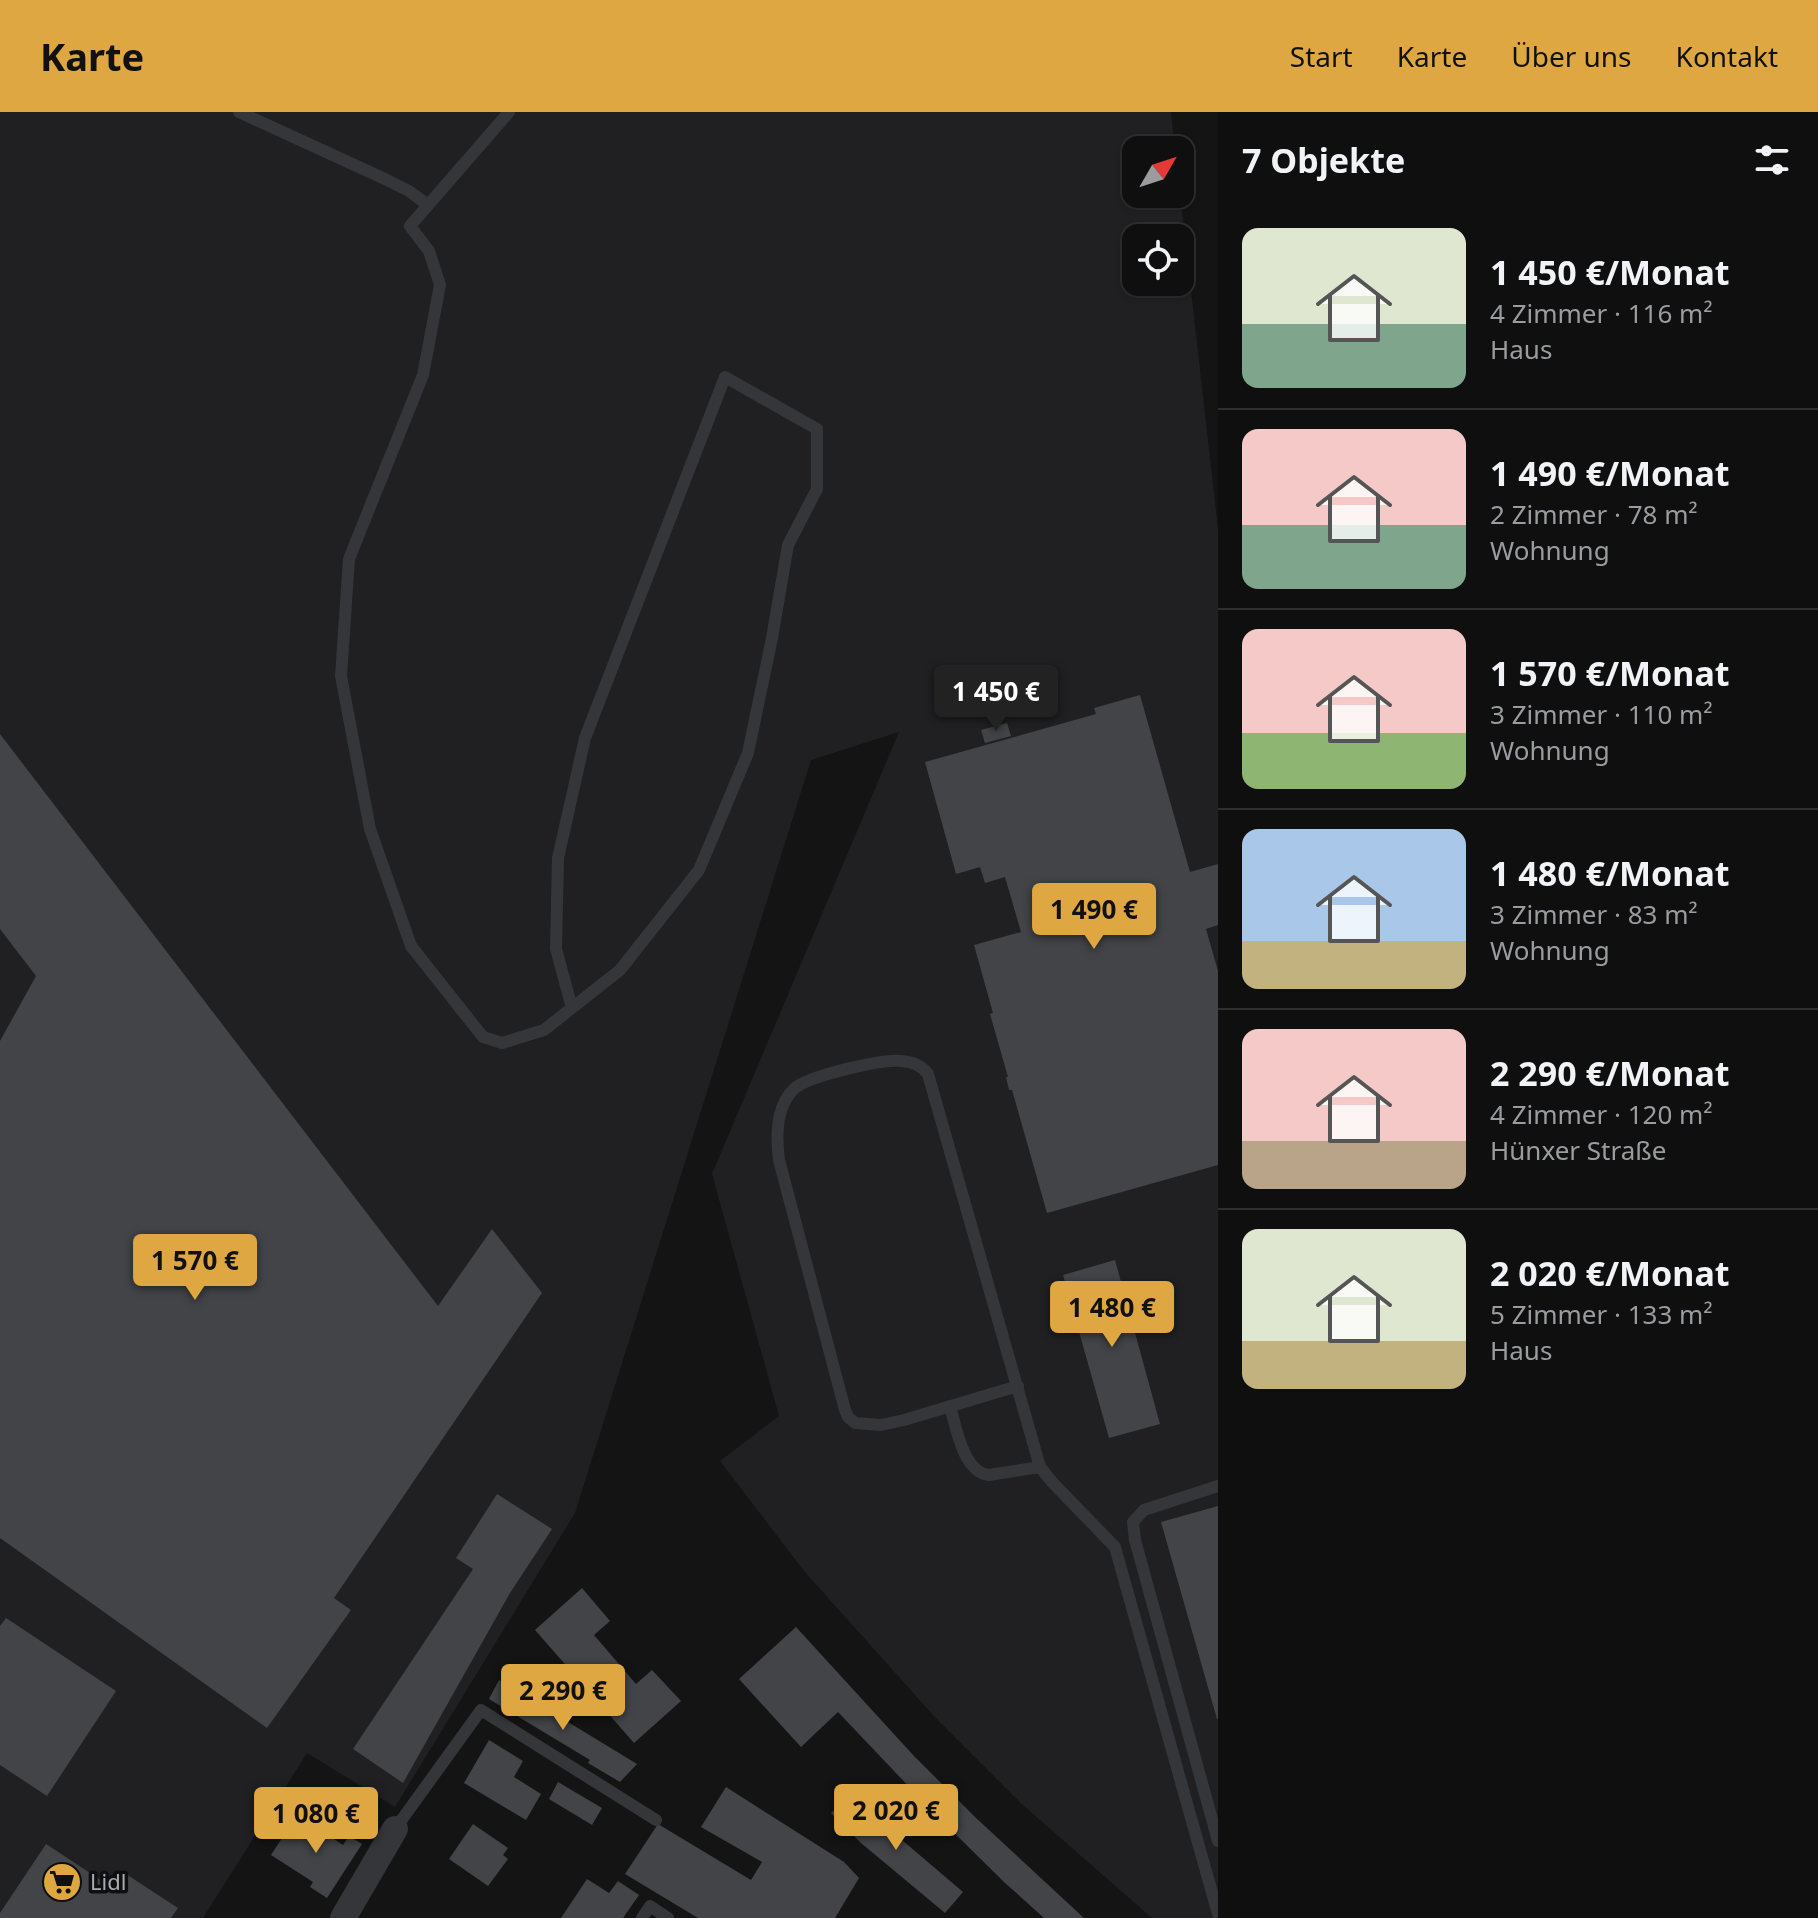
<!DOCTYPE html>
<html lang="de">
<head>
<meta charset="utf-8">
<style>
  :root { --surface:#0f0f10; --page:#1d1d1e; --text:#f1f3f6; --muted:#9b9c9f; --line:#2f2f30; --accent:#dfa742 }
  body { margin:0; font-family:"Noto Sans",sans-serif; background:var(--page); color:var(--text); height:100vh; display:flex; flex-direction:column; font-size:30px; white-space:nowrap }
  * { box-sizing:border-box; margin:0 }
  p { font-size:26px; color:var(--muted) }
  .icon { flex:none; width:44px; height:44px; fill:none; stroke:currentColor; stroke-width:2; stroke-linecap:round; stroke-linejoin:round }
  .map { position:relative; flex:1; overflow:hidden }
  .panel { display:flex; flex-direction:column; background:var(--surface); width:600px }
  .panel>* { flex:none }
  .needle { width:52px; rotate:51deg }
  .tools { position:absolute; left:1122px; top:24px; display:grid; gap:16px }
  .tools a { display:grid; place-items:center; width:72px; height:72px; border-radius:16px; background:var(--surface); box-shadow:0 2px 6px #0004,0 0 0 2px var(--line); font-size:40px }
  .price { position:absolute; translate:-50% -68px; padding:0 18px; border-radius:8px; background:var(--accent); color:#111; font-size:26px; line-height:52px; filter:drop-shadow(0 2px 4px #0008) }
  .price::after { content:''; position:absolute; left:50%; top:48px; width:24px; height:18px; margin-left:-12px; background:inherit; clip-path:polygon(0 0,100% 0,50% 100%) }
  .price.current { background:#222; color:#fff }
  ul { padding:0; list-style:none }
  li { display:flex; align-items:center; gap:24px; height:200px; padding:0 24px }
  li+li { border-top:2px solid var(--line) }
  li span { display:grid; place-items:center; flex:none; width:224px; height:160px; border-radius:16px; color:#555 }
  li>.icon { margin-inline-start:auto }
  span .icon { width:96px; height:96px; fill:#fffc; stroke-width:1 }
  li b { font-size:34px }
  h2 { display:flex; justify-content:space-between; align-items:center; height:96px; padding:0 24px; font-size:34px }
  header { display:flex; align-items:center; gap:48px; box-sizing:border-box; height:112px; padding:0 40px; background:var(--accent); color:#111 }
  header strong { font-size:38px }
  nav { display:flex; gap:44px; margin-inline-start:auto; font-size:28px }
  main { display:flex; flex:1; min-height:0 }
  .map>svg:first-child { display:block }
  .built { fill:#202022; fill-rule:evenodd }
  .building { fill:#434448 }
  .lines { fill:none; stroke-linecap:round; stroke-linejoin:round }
  .lane { stroke:#35363a; stroke-width:12 }
  .street { stroke:#35363a; stroke-width:26 }
  .labels { text-anchor:middle; stroke-width:7; stroke-linejoin:round; paint-order:stroke }
  .poi-label { font-size:22px; fill:#a7abb4; stroke:#0f0f10; text-anchor:start }
</style>
</head>
<body>
<header>
<strong>Karte</strong>
<nav><a>Start</a><a>Karte</a><a>Über uns</a><a>Kontakt</a></nav>
</header>
<main>
<div class="map">
<svg width="1218" height="1806" viewBox="0 0 1218 1806">
  <rect width="100%" height="100%" fill="#141415"/>
  <path class="built" d="M0,0H1171L1175,38H1136V82L1180,81L1218,417V1806H1152L1024,1694L933,1603L804,1459L720,1349L779,1304L712,1062L899,620L811,648L575,1401L395,1695L307,1641L203,1806H0ZM1136,126H1180V170H1136Z"/>
  <path class="building" d="M1140,583L1190,760L1218,752V813L1206,817L1218,859V1053L1047,1101L1012,978H1009L1006,965H1008L990,902L993,901L974,833L1021,820L1005,765L985,771L980,755L956,762L925,650L1096,602L1094,596Z
    M1007,611L1011,624L985,631L981,618Z
    M0,622L438,1194L492,1117L542,1181L334,1486L351,1498L267,1616L0,1426V929L36,864L0,817Z
    M1115,1148L1160,1312L1109,1326L1063,1163Z
    M497,1382L552,1417L510,1481L403,1671L353,1637L473,1457L456,1446Z
    M1218,1394V1607H1217L1161,1410Z
    M582,1476L610,1509L594,1523L636,1572L652,1558L681,1589L634,1631L535,1518Z
    M6,1506L116,1579L47,1684L0,1653V1514Z
    M796,1515L914,1644L975,1705L1084,1806H1044L1004,1770L933,1700L838,1600L801,1635L739,1567Z
    M499,1568L637,1652L620,1670L588,1651L590,1648L489,1587Z
    M489,1628L523,1649L514,1665L541,1682L526,1708L464,1671Z
    M558,1670L602,1696L592,1713L549,1687Z
    M726,1675L844,1750L859,1766L835,1806H698L625,1762L658,1712L751,1768L762,1750L701,1715Z
    M854,1680L902,1728L963,1780L945,1801L861,1731L831,1701Z
    M297,1703L343,1733L349,1724L362,1732L327,1786L310,1775L313,1770L271,1743Z
    M473,1712L508,1736L503,1743L508,1747L488,1774L449,1747Z
    M46,1732L116,1778L126,1762L178,1796L171,1806H0V1801Z
    M587,1767L609,1781L618,1769L639,1783L623,1806H561Z"/>
  <g class="lines">
    <path class="lane" d="M239,0L385,67L409,79L428,93
      M509,0L410,114L429,139L440,173L423,263L349,447L341,564L370,717L411,834L483,925L502,931L544,918L620,858L699,758L748,641L772,526L788,433L817,377V317L725,265L585,626L558,746L556,837L572,896
      M1018,1274L904,1308L881,1313L855,1311L848,1305L845,1298L779,1048C776,1025 776,994 794,977C807,964 882,947 901,949C913,950 921,953 928,962L1040,1355L1052,1370L1115,1435L1218,1802
      M950,1294C956,1315 963,1360 989,1363L1040,1355
      M1218,1374L1144,1398L1133,1410L1135,1428L1218,1729
      M395,1717L481,1598L656,1708
      M642,1806L650,1794L668,1806"/>
    <path class="street" d="M343,1806L395,1717"/>
  </g>
  <defs>
    <g id="supermarket-disc" transform="scale(2)"><circle r="9.5" fill="#dfa742" stroke="#0f0f10"/><path d="M-6-5.5h2.5l.6 2H6L4.5 2H-2.5L-4.4-4H-6ZM-1.5 3.2a1.3 1.3 0 1 0 .1 0ZM3 3.2a1.3 1.3 0 1 0 .1 0Z" fill="#111"/></g>
  </defs>
  <g fill-rule="evenodd">
    <use href="#supermarket-disc" x="62" y="1770"/>
  </g>
  <g class="labels">
    <g class="poi-label">
      <text x="90" y="1778">Lidl</text>
    </g>
  </g>
</svg>
<div class="tools">
<a><svg class="needle" viewBox="-14 -14 28 28"><path d="M0-13l5 13h-10z" fill="#e53935"/><path d="M0 13l5-13h-10z" fill="#9b9c9f"/></svg></a>
<a><svg class="icon" aria-label="locate" viewBox="0 0 24 24"><circle cx="12" cy="12" r="6"/><path d="M12 2v4M12 18v4M2 12h4M18 12h4"/></svg></a>
</div>
<b class="price current" style="left:996px;top:621px">1 450 €</b>
<b class="price" style="left:1094px;top:839px">1 490 €</b>
<b class="price" style="left:195px;top:1190px">1 570 €</b>
<b class="price" style="left:1112px;top:1237px">1 480 €</b>
<b class="price" style="left:563px;top:1620px">2 290 €</b>
<b class="price" style="left:896px;top:1740px">2 020 €</b>
<b class="price" style="left:316px;top:1743px">1 080 €</b>
</div>
<section class="panel">
<h2>7 Objekte<svg class="icon" aria-label="filters" viewBox="0 0 24 24"><path d="M4 7h16M4 17h16"/><circle cx="9" cy="7" r="2"/><circle cx="15" cy="17" r="2"/></svg></h2>
<ul>
<li><span style="background:linear-gradient(#dfe7d0 60%,#7fa58c 0)"><svg class="icon" aria-label="home" viewBox="0 0 24 24"><path d="M3 11l9-7 9 7M6 9v11h12V9"/></svg></span><div><b>1 450 €/Monat</b><p>4 Zimmer · 116 m²</p><p>Haus</p></div></li>
<li><span style="background:linear-gradient(#f6c9c9 60%,#7fa58c 0)"><svg class="icon" aria-label="home" viewBox="0 0 24 24"><path d="M3 11l9-7 9 7M6 9v11h12V9"/></svg></span><div><b>1 490 €/Monat</b><p>2 Zimmer · 78 m²</p><p>Wohnung</p></div></li>
<li><span style="background:linear-gradient(#f6c9c9 65%,#8fb573 0)"><svg class="icon" aria-label="home" viewBox="0 0 24 24"><path d="M3 11l9-7 9 7M6 9v11h12V9"/></svg></span><div><b>1 570 €/Monat</b><p>3 Zimmer · 110 m²</p><p>Wohnung</p></div></li>
<li><span style="background:linear-gradient(#a9c7e8 70%,#c2b280 0)"><svg class="icon" aria-label="home" viewBox="0 0 24 24"><path d="M3 11l9-7 9 7M6 9v11h12V9"/></svg></span><div><b>1 480 €/Monat</b><p>3 Zimmer · 83 m²</p><p>Wohnung</p></div></li>
<li><span style="background:linear-gradient(#f6c9c9 70%,#b9a48a 0)"><svg class="icon" aria-label="home" viewBox="0 0 24 24"><path d="M3 11l9-7 9 7M6 9v11h12V9"/></svg></span><div><b>2 290 €/Monat</b><p>4 Zimmer · 120 m²</p><p>Hünxer Straße</p></div></li>
<li><span style="background:linear-gradient(#dfe7d0 70%,#c2b280 0)"><svg class="icon" aria-label="home" viewBox="0 0 24 24"><path d="M3 11l9-7 9 7M6 9v11h12V9"/></svg></span><div><b>2 020 €/Monat</b><p>5 Zimmer · 133 m²</p><p>Haus</p></div></li>
</ul>
</section>
</main>
</body>
</html>
